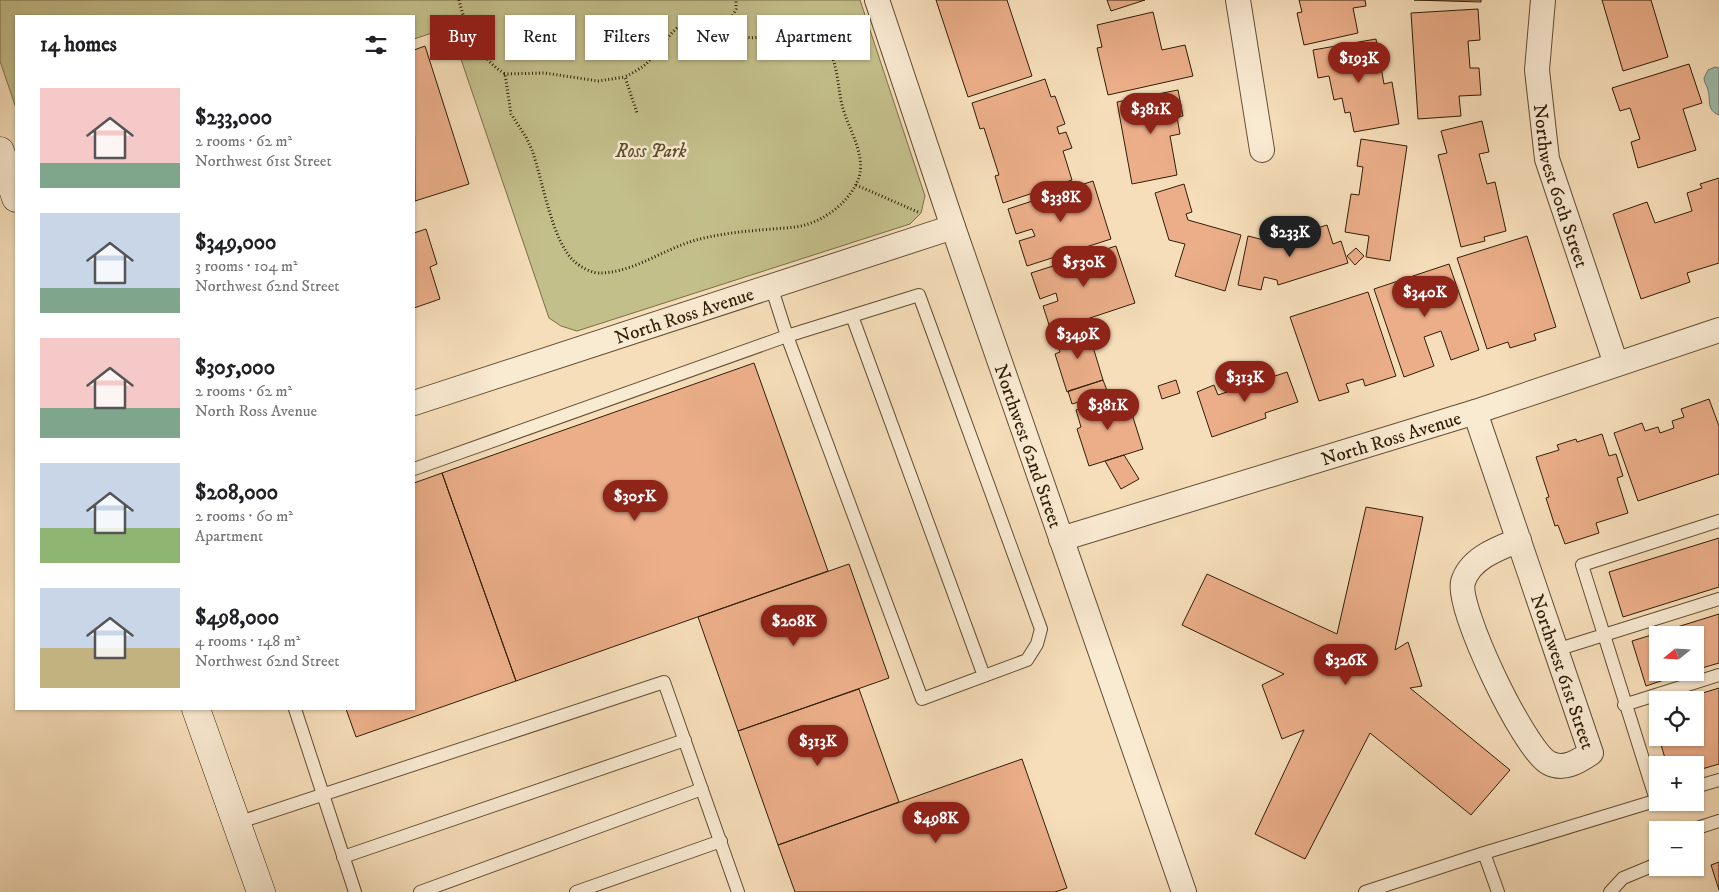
<!DOCTYPE html>
<html lang="en">
<head>
<meta charset="utf-8">
<style>
  :root { --surface:#fff; --page:#f6f6f6; --text:#202124; --muted:#757577; --accent:#8f2418 }
  body { margin:0; font-family:"IM FELL DW Pica",serif; background:var(--page); color:var(--text); height:100vh; display:flex; flex-direction:column; font-size:19px; white-space:nowrap }
  * { box-sizing:border-box; margin:0 }
  p { font-size:16px; color:var(--muted) }
  .icon { flex:none; width:28px; height:28px; fill:none; stroke:currentColor; stroke-width:2; stroke-linecap:round; stroke-linejoin:round }
  .map { position:relative; flex:1; overflow:hidden }
  .panel { position:absolute; left:15px; top:15px; width:400px; height:695px; display:flex; flex-direction:column; background:var(--surface); border-radius:0px; box-shadow:0 1px 4px #0004 }
  .panel>* { flex:none }
  .guide { position:absolute; left:430px; top:15px; width:475px; height:45px; display:flex; gap:10px }
  .needle { width:32px; rotate:252deg }
  .controls { position:absolute; left:1649px; top:626px; display:grid; gap:10px }
  .controls a { display:grid; place-items:center; width:55px; height:55px; border-radius:0px; background:var(--surface); box-shadow:0 1px 4px #0004; font-size:25px }
  .price { position:absolute; translate:-50% -42px; padding:0 11px; border-radius:18px; background:var(--accent); color:#fff; font-size:16px; line-height:32px; filter:drop-shadow(0 1px 2px #0008) }
  .price::after { content:''; position:absolute; left:50%; top:30px; width:15px; height:11px; margin-left:-8px; background:inherit; clip-path:polygon(0 0,100% 0,50% 100%) }
  .price.current { background:#222; color:#fff }
  ul { padding:0; list-style:none }
  li { display:flex; align-items:center; gap:15px; height:125px; padding:0 25px }
  li span { display:grid; place-items:center; flex:none; width:140px; height:100px; border-radius:0px; color:#555 }
  li>.icon { margin-inline-start:auto }
  span .icon { width:60px; height:60px; fill:#fffc; stroke-width:1 }
  li b { font-size:21px }
  h2 { display:flex; justify-content:space-between; align-items:center; height:60px; padding:0 25px; font-size:21px }
  .tag { padding:0 18px; border-radius:0px; background:var(--surface); box-shadow:0 1px 4px #0004; font-size:18px; line-height:45px }
  .tag.current { background:var(--accent); color:#fff }
  .map>svg:first-child { display:block }
  .green { fill:#c3bf8b; stroke:#7a6e48 }
  .water { fill:#9dbcad; stroke:#717d6a }
  .building { fill:#ebae89; stroke:#301e06 }
  .lines { fill:none; stroke-linecap:round; stroke-linejoin:round }
  .service-casing { stroke:#624e33; stroke-width:14 }
  .minor-casing { stroke:#624e33; stroke-width:26 }
  .secondary-casing { stroke:#301e06; stroke-width:29 }
  .path { stroke:#301e06; stroke-width:3; stroke-dasharray:1 2.5; stroke-linecap:butt }
  .service { stroke:#f9ead2; stroke-width:12 }
  .minor { stroke:#f9ead2; stroke-width:24 }
  .secondary { stroke:#f9ead2; stroke-width:28 }
  .labels { text-anchor:middle; stroke-width:5; stroke-linejoin:round; paint-order:stroke }
  .park-label { font-size:19px; font-style:italic; fill:#5c4e2e; stroke:#f9ead2 }
  .street-label { font-size:19px; fill:#301e06; stroke:#f9ead2 }
</style>
</head>
<body>
<div class="map">
<svg width="1719" height="892" viewBox="0 0 1719 892">
  <rect width="100%" height="100%" fill="#f6deba"/>
  <filter id="stains"><feTurbulence type="fractalNoise" baseFrequency=".004" numOctaves="4"/><feColorMatrix values="0 0 0 0 .2 0 0 0 0 .09 0 0 0 0 .02 0 0 0 .5 -.17"/></filter>
  <radialGradient id="worn" r=".72"><stop offset=".6" stop-color="#630" stop-opacity="0"/><stop offset="1" stop-color="#630" stop-opacity=".3"/></radialGradient>
  <path class="green" d="M0,0H860L925,196L921,213L910,224L577,331L561,326L549,318L450,27L414,39V16H16V108L0,61Z"/>
  <path class="water" d="M1715,67L1719,68V115C1706,110 1711,100 1708,90C1707,85 1704,83 1704,78L1708,70Z"/>
  <path class="building" d="M936,0H1007L1032,76L968,97Z
    M1107,0H1145L1111,11Z
    M1299,0H1365L1366,6L1353,8L1358,33L1304,45L1297,13L1302,12Z
    M1414,0H1481V2Z
    M1602,0H1651L1668,57L1623,71Z
    M1478,9L1480,40L1468,41L1470,68H1479L1481,95L1459,96L1461,116L1418,119L1411,13Z
    M1153,12L1162,50L1185,45L1193,76L1108,95L1097,48L1102,47L1097,25Z
    M1376,39L1384,84L1392,82L1399,124L1354,132L1350,112L1345,113L1342,98L1334,100L1329,76L1318,78L1313,50Z
    M425,46L469,184L415,201L414,50Z
    M1689,64L1702,103L1683,109L1696,150L1638,168L1631,142L1640,139L1630,108L1620,111L1612,88Z
    M1045,79L1051,97L1055,96L1065,124L1057,127L1059,134L1066,132L1072,148L1063,151L1072,180L1003,203L995,176L999,175L984,128L980,129L972,103Z
    M1178,90L1183,116L1177,117L1180,134L1170,136L1177,175L1132,184L1117,102Z
    M1482,121L1489,152L1479,154L1487,184L1495,182L1506,231L1484,237L1485,241L1461,247L1438,155L1447,153L1441,131Z
    M1361,139L1407,146L1390,261L1366,257L1369,236L1345,232L1351,194L1359,195L1363,167L1357,166Z
    M1719,178V263L1687,273L1690,282L1641,299L1613,214L1647,202L1655,223L1692,211L1687,193L1702,188L1700,184Z
    M1093,181L1111,239L1027,266L1019,241L1035,236L1032,229L1016,234L1008,209Z
    M1184,184L1192,212L1186,214L1188,220L1241,235L1225,291L1175,276L1185,244L1169,240L1155,193Z
    M1327,225L1333,244L1341,241L1348,263L1278,285L1277,280L1264,277L1261,290L1238,285L1248,236L1272,242Z
    M426,229L437,264L430,267L440,299L414,308V233Z
    M1527,236L1556,327L1534,334L1536,340L1510,348L1508,342L1487,349L1457,258Z
    M1116,246L1135,303L1051,331L1043,306L1058,301L1056,293L1040,299L1031,273Z
    M1356,248L1364,256L1355,265L1347,256Z
    M1449,264L1479,350L1451,360L1441,331L1424,337L1434,366L1404,377L1374,289Z
    M1368,292L1396,376L1365,386L1363,379L1346,384L1349,392L1319,401L1290,317Z
    M1087,327L1103,380L1067,392L1055,354L1060,352L1055,337Z
    M754,363L828,571L516,681L442,473Z
    M1287,372L1298,402L1265,413L1266,418L1212,437L1197,392L1214,385L1218,395Z
    M1103,380L1108,393L1072,404L1068,391Z
    M1176,380L1180,393L1162,399L1158,386Z
    M1126,395L1143,449L1089,466L1077,429L1081,427L1076,410Z
    M1709,399L1719,426V474L1638,501L1614,433L1642,423L1645,431L1658,427L1660,433L1674,428L1672,421L1684,417L1681,409Z
    M1602,434L1609,456L1616,454L1623,476L1617,478L1628,513L1596,523L1599,533L1565,544L1558,525L1555,526L1546,498L1549,497L1536,457L1559,450L1557,445L1576,439L1577,442Z
    M1124,455L1139,479L1121,489L1105,461Z
    M442,473L516,681L356,737L346,709H414V483Z
    M1366,507L1423,517L1395,650L1408,642L1422,686L1410,688L1510,770L1471,815L1370,733L1305,859L1255,834L1304,730L1282,739L1262,685L1284,674L1182,625L1207,574L1337,634Z
    M1719,538V587L1623,617L1609,572Z
    M849,564L889,678L738,731L698,617Z
    M1719,614V663L1695,670V635H1658V672H1688L1646,686L1632,641Z
    M1719,688V764L1695,771V765H1667L1659,738H1695V700H1680Z
    M859,689L899,802L778,845L738,731Z
    M1658,707V734L1650,709Z
    M1022,759L1067,888L1055,892H795L778,845Z
    M1719,862V890L1711,865Z"/>
  <g class="lines">
    <g class="service-casing">
      <path id="service" d="M919,295L1041,629L1037,644L1027,660L922,699L787,336Z
        M852,316L984,676
        M414,469L787,336L771,286
        M1556,650L1719,599
        M1624,705L1719,675
        M295,709L355,892
        M1695,787L1719,780
        M1656,800L1582,565L1719,521
        M237,823L664,682L738,892
        M1691,830L1719,821
        M1484,853L1658,800
        M343,857L685,740
        M420,892L702,789
        M576,892L721,841
        M1365,892L1484,853L1498,892
        M1610,892L1623,878L1652,866L1658,861"/>
    </g>
    <g class="minor-casing">
      <g id="minor">
        <path id="s1" d="M877,0L953,227L1184,892"/>
        <path d="M1238,0L1262,150"/>
        <path id="s2" d="M1543,0L1537,70L1547,159L1616,364"/>
        <path id="s3" d="M414,403L953,227"/>
        <path id="s4" d="M1475,412L1591,753C1579,761 1564,771 1549,763C1524,750 1456,608 1463,582C1470,558 1499,548 1519,540"/>
        <path id="s5" d="M1061,539L1475,412L1719,330"/>
      </g>
    </g>
    <g class="secondary-casing">
      <path id="secondary" d="M0,151L16,198
        M196,709L261,892"/>
    </g>
    <path class="path" d="M459,0C466,29 479,58 505,74L511,114L526,137L532,150C543,181 552,242 575,262C580,267 594,274 601,273C636,272 666,247 700,239C724,233 748,231 772,229C783,228 795,228 805,225C824,220 846,204 855,186C871,160 848,130 842,105C838,88 838,70 831,54C826,45 816,36 807,33C787,25 760,43 743,36C727,29 716,12 695,18C672,24 663,48 646,64C640,69 632,73 625,77L637,113
      M728,25L736,9V0
      M504,74L545,73L598,81L625,77
      M856,185L918,212"/>
    <use href="#service" class="service"/>
    <use href="#minor" class="minor"/>
    <use href="#secondary" class="secondary"/>
  </g>
  <g class="labels">
    <g class="park-label">
      <text x="651" y="157">Ross Park</text>
    </g>
    <g class="street-label">
      <text dy="7" stroke="none"><textPath href="#s2" startOffset="189">Northwest 60th Street</textPath></text>
      <text dy="7" stroke="none"><textPath href="#s3" startOffset="284">North Ross Avenue</textPath></text>
      <text dy="7" stroke="none"><textPath href="#s5" startOffset="345">North Ross Avenue</textPath></text>
      <text dy="7" stroke="none"><textPath href="#s1" startOffset="471">Northwest 62nd Street</textPath></text>
      <text dy="7" stroke="none"><textPath href="#s4" startOffset="274">Northwest 61st Street</textPath></text>
    </g>
  </g>
  <rect width="100%" height="100%" filter="url(#stains)"/>
  <rect width="100%" height="100%" fill="url(#worn)"/>
</svg>
<div class="controls">
<a><svg class="needle" viewBox="-14 -14 28 28"><path d="M0-13l5 13h-10z" fill="#e53935"/><path d="M0 13l5-13h-10z" fill="#757577"/></svg></a>
<a><svg class="icon" aria-label="locate" viewBox="0 0 24 24"><circle cx="12" cy="12" r="6"/><path d="M12 2v4M12 18v4M2 12h4M18 12h4"/></svg></a>
<a>+</a>
<a>−</a>
</div>
<b class="price" style="left:1359px;top:84px">$193K</b>
<b class="price" style="left:1151px;top:135px">$381K</b>
<b class="price" style="left:1061px;top:223px">$338K</b>
<b class="price current" style="left:1290px;top:258px">$233K</b>
<b class="price" style="left:1084px;top:288px">$530K</b>
<b class="price" style="left:1425px;top:318px">$340K</b>
<b class="price" style="left:1078px;top:360px">$349K</b>
<b class="price" style="left:1245px;top:403px">$313K</b>
<b class="price" style="left:1108px;top:431px">$381K</b>
<b class="price" style="left:635px;top:522px">$305K</b>
<b class="price" style="left:794px;top:647px">$208K</b>
<b class="price" style="left:1346px;top:686px">$326K</b>
<b class="price" style="left:818px;top:767px">$313K</b>
<b class="price" style="left:936px;top:844px">$498K</b>
<div class="guide">
<a class="tag current">Buy</a>
<a class="tag">Rent</a>
<a class="tag">Filters</a>
<a class="tag">New</a>
<a class="tag">Apartment</a>
</div>
<section class="panel">
<h2>14 homes<svg class="icon" aria-label="filters" viewBox="0 0 24 24"><path d="M4 7h16M4 17h16"/><circle cx="9" cy="7" r="2"/><circle cx="15" cy="17" r="2"/></svg></h2>
<ul>
<li><span style="background:linear-gradient(#f6c9c9 75%,#7fa58c 0)"><svg class="icon" aria-label="home" viewBox="0 0 24 24"><path d="M3 11l9-7 9 7M6 9v11h12V9"/></svg></span><div><b>$233,000</b><p>2 rooms · 62 m²</p><p>Northwest 61st Street</p></div></li>
<li><span style="background:linear-gradient(#c9d6e8 75%,#7fa58c 0)"><svg class="icon" aria-label="home" viewBox="0 0 24 24"><path d="M3 11l9-7 9 7M6 9v11h12V9"/></svg></span><div><b>$349,000</b><p>3 rooms · 104 m²</p><p>Northwest 62nd Street</p></div></li>
<li><span style="background:linear-gradient(#f6c9c9 70%,#7fa58c 0)"><svg class="icon" aria-label="home" viewBox="0 0 24 24"><path d="M3 11l9-7 9 7M6 9v11h12V9"/></svg></span><div><b>$305,000</b><p>2 rooms · 62 m²</p><p>North Ross Avenue</p></div></li>
<li><span style="background:linear-gradient(#c9d6e8 65%,#8fb573 0)"><svg class="icon" aria-label="home" viewBox="0 0 24 24"><path d="M3 11l9-7 9 7M6 9v11h12V9"/></svg></span><div><b>$208,000</b><p>2 rooms · 60 m²</p><p>Apartment</p></div></li>
<li><span style="background:linear-gradient(#c9d6e8 60%,#c2b280 0)"><svg class="icon" aria-label="home" viewBox="0 0 24 24"><path d="M3 11l9-7 9 7M6 9v11h12V9"/></svg></span><div><b>$498,000</b><p>4 rooms · 148 m²</p><p>Northwest 62nd Street</p></div></li>
</ul>
</section>
</div>
</body>
</html>
